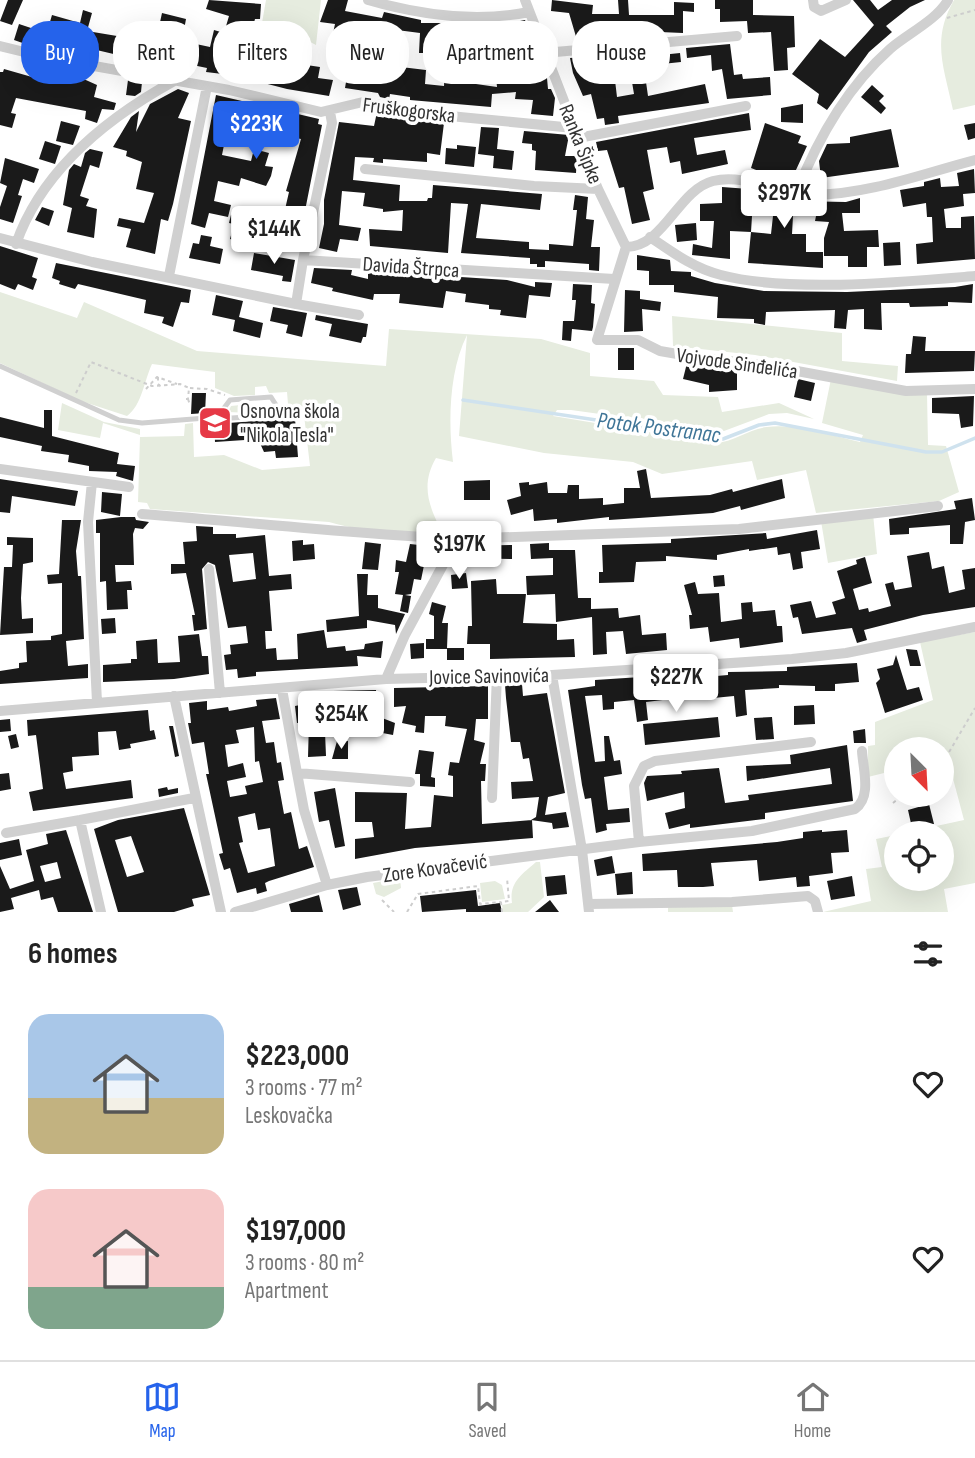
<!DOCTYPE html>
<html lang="en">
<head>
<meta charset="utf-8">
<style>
  :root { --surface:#fff; --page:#f2f2f2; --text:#222; --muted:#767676; --line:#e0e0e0; --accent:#2563eb }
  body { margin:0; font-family:"Sofia Sans Condensed",sans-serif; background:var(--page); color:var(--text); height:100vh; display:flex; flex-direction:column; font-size:26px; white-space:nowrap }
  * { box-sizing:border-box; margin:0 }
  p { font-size:23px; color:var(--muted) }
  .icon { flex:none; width:38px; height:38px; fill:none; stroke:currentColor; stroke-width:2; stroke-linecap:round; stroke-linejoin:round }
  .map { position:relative; height:912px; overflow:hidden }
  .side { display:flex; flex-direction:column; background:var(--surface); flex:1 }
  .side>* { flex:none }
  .hud { position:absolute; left:21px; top:21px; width:934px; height:63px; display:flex; gap:14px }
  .needle { width:46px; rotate:156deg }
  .controls { position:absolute; left:884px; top:737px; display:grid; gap:14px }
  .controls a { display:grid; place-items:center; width:70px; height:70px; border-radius:50%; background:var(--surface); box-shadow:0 7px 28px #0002; font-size:35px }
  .price { position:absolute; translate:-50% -60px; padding:0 16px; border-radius:7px; background:#fff; color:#222; font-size:23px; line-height:46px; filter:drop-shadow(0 2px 4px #0008) }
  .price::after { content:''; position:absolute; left:50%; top:42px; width:21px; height:16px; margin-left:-10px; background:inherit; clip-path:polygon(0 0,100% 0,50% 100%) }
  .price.active { background:var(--accent); color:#fff }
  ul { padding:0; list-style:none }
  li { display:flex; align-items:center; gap:21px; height:175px; padding:0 28px }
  li span { display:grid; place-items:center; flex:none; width:196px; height:140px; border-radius:21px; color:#555 }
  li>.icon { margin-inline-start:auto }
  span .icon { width:84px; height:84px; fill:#fffc; stroke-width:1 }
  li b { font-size:30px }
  h2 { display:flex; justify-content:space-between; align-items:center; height:84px; padding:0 28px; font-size:30px }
  .tag { padding:0 24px; border-radius:28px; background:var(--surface); box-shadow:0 7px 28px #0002; font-size:24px; line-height:63px }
  .tag.active { background:var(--accent); color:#fff }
  .tab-bar { display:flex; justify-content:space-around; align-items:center; height:98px; border-top:2px solid var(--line); background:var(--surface); font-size:19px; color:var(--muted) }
  .tab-bar a { display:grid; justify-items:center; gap:4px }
  .tab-bar .active { color:var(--accent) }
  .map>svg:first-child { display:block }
  .green { fill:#e6ecdf }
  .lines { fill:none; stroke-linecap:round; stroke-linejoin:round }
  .stream { stroke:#cfe2ee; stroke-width:3.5 }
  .building { fill:#1a1a1a; fill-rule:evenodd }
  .path { stroke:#cdcdcd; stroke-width:2; stroke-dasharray:3.5 3.5; stroke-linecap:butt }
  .lane { stroke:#d0d0d0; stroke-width:5 }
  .street { stroke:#d0d0d0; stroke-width:10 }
  .labels { text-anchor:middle; stroke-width:7; stroke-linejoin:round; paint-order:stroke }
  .street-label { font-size:21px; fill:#333; stroke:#fff }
  .poi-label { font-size:21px; fill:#333; stroke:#fff; text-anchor:start }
  .water-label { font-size:23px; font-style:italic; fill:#3f7597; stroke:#fff }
</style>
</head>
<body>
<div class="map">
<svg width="975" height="912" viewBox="0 0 975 912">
  <rect width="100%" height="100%" fill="#fff"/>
  <path class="green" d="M266,0H321L316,45L279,26L262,23Z
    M954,0H975V105L953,110C944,67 931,40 954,0Z
    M0,292L77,318L84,302L197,351L386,366L389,329L541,339L590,353V376L654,381L663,395L718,397L722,412L779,403L814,419L787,413L769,414L724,431L571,410H557L553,416L715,443C734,442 749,429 767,427C797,423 832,436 860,442L863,435L822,423L831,379L927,393L928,445L946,446L959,492L939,501L816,513L806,470L757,480L752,461L662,474L633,462L544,453L459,436L467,335C449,371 448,422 453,462L436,458C422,482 427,502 439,526C413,541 358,530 329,522L150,509L147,503L138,502L140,437L184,436L185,424L193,423L194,457L224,455L262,470L310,466L304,415L289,416L287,392L269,393L266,386L255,387V395L234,396L215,388V372L152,364C144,381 142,405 127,416L81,401L0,363Z
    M672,316L842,333V361L898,366L897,381L755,355L673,346Z
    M62,403L104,422L140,429V435L103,423L100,438L58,430Z
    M251,404L252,413L228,412L231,406Z
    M873,514L877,554L828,563L821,521Z
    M975,632V883L944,889L948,912H823L871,901L866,869L882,867L876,839L896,835V878H942V833H904L964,820L947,756L942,757V749H896V770L868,777V746L875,745V722L933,700L920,642Z
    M536,862H540L544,897L528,912H503L502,905L512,903C509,883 521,875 536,862Z
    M400,878L401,888L384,897L376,894L373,883Z
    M495,881L502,885L505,899L482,902L480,883Z
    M732,905L733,912H668V906Z"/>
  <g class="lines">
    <path class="stream" d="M463,400L723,439L759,425L775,423L926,452H942L975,438"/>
  </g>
  <path class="building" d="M8,0H23L12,25L0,21Z
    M209,0L261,4L260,19H255L249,40L297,49L293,63L320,67L318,78L333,80L329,96L287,89L256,81V78L206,72L207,68L178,62L176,67L158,62L159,59L123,53L122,56L67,43L65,51L51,47L55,34L47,32L52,15L80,23L83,10L92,13L87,31L135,39L136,32L157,36L162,13L186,19L182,41L210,47L214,30L224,33L229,16L206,9Z
    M328,0H348L345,11L382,18L384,12L421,20V23H442V27L511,26L510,23L525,20L536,48L538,79L547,78L548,89H551L555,98L553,116L531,114L533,100L515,99L516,92L492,94L491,107L410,100V97L390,94L389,99L380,97L378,93L345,88L348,70L375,74L376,64L426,70L425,84L444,86L446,53H419L420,33L397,30L392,52L332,38L335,24L320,22ZM462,42H479V55H491V46L514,45L517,63L495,66L497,87L469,83L470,78L462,77Z
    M552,0L593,5L592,14H619L618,0H628L629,15H674V2L694,3V12L683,11V33L591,29L593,35L577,40L569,13L551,11Z
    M715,0H753V15L794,16L795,47L787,48L788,70L774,71L771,32L748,33L747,21L720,22V9H715Z
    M853,0H870L878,10L892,0H925L910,7L886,26L892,32L869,52L827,110L817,103L819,94L792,74L820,39L845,57L867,33L874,25Z
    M19,24L40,31L34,47L14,40Z
    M730,44L734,75L742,74L743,79L770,77L771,95L727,99L722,69L712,71L711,55L687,58L686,48Z
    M661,50V55L680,53L681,62L643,66L642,52Z
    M584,57L586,64L602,60L605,73L614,72L617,97L634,94L630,70L644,68L648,96L705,84L709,103L618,116L619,123L605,125L604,118L597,119L591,94L583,96L573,73L570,58Z
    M35,65L52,70L51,74L66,78L68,72L97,85L94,97L116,103L114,110L102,109L97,123L85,119L86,111L16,98L11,113L16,114L12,128L0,125V72H3L4,69L32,77Z
    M128,80L142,82L141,92L135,96L126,95Z
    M872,85L884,96L879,101L886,108L881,114L861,97Z
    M178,89L189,93L178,118L191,121L173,204L168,221L161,219L155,254L126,247L131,229L117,226L119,218L144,223L154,193L136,189L142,162L126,156L127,151L113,147L131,117L139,111L136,132L150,104Z
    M216,95L319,119L318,124L322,125L298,246L282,242L288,219L283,218L289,192L286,191L301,139L296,138L297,131L275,126L273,136L259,133L261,123L243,119L242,128L228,125L222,155L251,161L254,149L269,153L265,166L273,167L271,176L266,186L241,178L239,186L218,181L214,201L231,205L228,217L209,213L205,228L191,224Z
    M803,104V123L781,122V108Z
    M377,112L444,123L440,155L427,153V162L383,159V163L373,162L374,158L355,157L353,180L400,185L399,201H427L428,198H432L433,185L542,194L540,210L481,204L476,238L529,242V249L549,250V244L573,246L577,210H573L575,195L588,197L586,219L594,220L591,247H600L599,271L589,270V264L545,261V267H537V264H530V258L461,253L468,204L451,203L448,253L370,246L369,229L402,231L403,210L383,212V209L363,206L365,193L342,191L339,225L361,228L358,241L340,239L337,252L319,248L324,224V200L339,122L374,126Z
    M749,113L751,130L694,138L697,155L725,150L728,164L682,174L680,161L670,163L667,147L647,150L654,189L643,192L650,220L632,224L624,187L619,188L607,150L598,151L596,142Z
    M61,121L80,126L73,145L56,141Z
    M765,123L801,136L798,143L807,146L790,183L751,168Z
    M975,123V138L968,140L964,125Z
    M481,127L499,128L497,149L514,151L512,170L493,168L494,156L478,154Z
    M891,129L899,167L821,178L819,161L827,144L850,143V137Z
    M524,131L569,135L565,156H577L576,173L535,170L536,151L532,150V144L522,143Z
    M45,141L61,146L55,164L39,159Z
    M457,145L476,147L474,167L445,164L446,148L457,149Z
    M90,149L103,152L99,168L90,165L80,196L89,199L86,206L97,209L94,238L67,232L72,208L63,205L69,170L74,164L81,167L85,153Z
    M5,158L39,169L34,183L23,179L18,195L22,196L13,223L0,219V207L7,186L0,183Z
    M974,169L975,193L963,194L964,206L944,209L946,228H961V217L974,216L975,259L917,264L916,244L933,242L932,217H927L926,203L903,207L900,190L924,186V182L940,178L941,187L959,186L957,173Z
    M722,187L749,189L796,201L846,202L860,198V213H842L844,231L878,230L879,247H867V267H848V256H824V238L829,222L815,221L816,216H793L792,234H806V252H823V268L748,263L751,232L771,234L773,216H752L751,232L730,231V259L692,255L693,244L712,248L714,221H700V204L722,203Z
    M42,207L54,211L49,226L35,220Z
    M231,215L245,217L240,242L230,239L234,224L229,223Z
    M696,223L697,240L677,242L675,225Z
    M201,235L212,237L210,246L223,249L220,264L189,258L193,243L199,244Z
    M900,242L901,265L884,266L883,243Z
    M0,246L38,258L32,277L37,279L33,290L18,284L15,290L0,284Z
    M254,253L295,260L291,282L282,281L283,276L251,270Z
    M637,255L670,260L671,271L691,272V276L715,283L764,291L847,292L955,287L973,284L972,303L948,302V306L910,307L909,303H881L882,330L864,329V309L848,310L846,329L834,328L835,310L766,312L765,325L754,323V319L717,318L718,297L674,292V285H649V271L637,270Z
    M56,263L191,290L189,303L181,302L173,327L162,323L164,317L144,313L146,300L78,284L75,289L59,284L60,281L52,278Z
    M314,268L352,270L351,275L368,279V271L507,280L535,287V282L552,283L550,297L529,295L526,318L500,315L501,310L489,309V305L465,302L466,294L446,291L443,308L399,303L400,294H374L373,300L332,291L333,288L311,283Z
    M573,284L592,285L591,303L595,304L593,327L592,331L572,329L571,341L562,340L563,321H574L576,300H572Z
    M625,290L640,291V299L661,302L660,311L642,309L643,331L624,332Z
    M216,295L243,301L239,317L263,323L260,338L233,331L235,320L212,315Z
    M273,307L307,313L302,337L286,333L288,325L270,321Z
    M316,315L368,324L366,337H363L361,343L329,336L332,324L315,320Z
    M913,336L926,337L925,351H975L974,371L905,373L906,354H911Z
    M618,348H634V370H618Z
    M687,363L708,366L707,368L737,370V390L709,392V385L683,379Z
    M798,379L815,383L811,401L794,397Z
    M192,393H206L205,413L191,414Z
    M974,396L973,426L961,428L959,414L932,413V398Z
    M44,410H52V436L119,453L117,464L135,466L133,481L116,476L117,472L89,471V466L68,462L69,455L41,451L42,446L0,437V417L44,428Z
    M295,418L298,457L276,458L275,451L264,452L258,439L215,442L214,424Z
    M646,469L651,498L710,495L732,489L733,492L782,479L785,498L741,510L740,506L713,513L609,520V517L557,523V519L534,521L533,509L511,515L507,500L521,496L519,483L529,482V485L547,482L548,493H567L568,485H579V499L603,498V505L624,503V488H640L637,471Z
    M0,479L78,491L75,506L12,496L10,513L0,512Z
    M490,480V500H464V481Z
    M102,492L122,494L120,516L101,512Z
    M972,498L975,520L965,522L963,544H950V525L909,528V534L890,535L889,519L956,509L954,501Z
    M121,517H135L136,520L149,522L143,529L135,528L133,534L134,565H115L116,582L131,581L132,590H127L128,609L107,610L106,581L100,582V533H96V520Z
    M62,520H81L76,551L78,576H81L84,639L66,641L68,666L88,664V678L0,684V671L19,668V663L27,662L26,641L51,640V636L62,634V583L48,584L47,575L59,574Z
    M196,526L213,527V534H236V538L265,535L269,576L291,574L292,589L269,591L272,631H265L266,649L276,648L277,660L298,659L297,634L324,630L327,648L345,646L346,651L364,649L365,644L383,641L381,658L357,656L358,666L256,672V676L238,678L237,669L226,670L224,655L231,654L230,645L248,643L246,626L228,628L215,565L208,562L202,569L207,629L194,631L192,615H195L186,573L171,574V564H185L183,542L197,541ZM253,553L256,579L233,582L229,555Z
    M817,530L820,549L801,552L803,568L793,570L790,553L778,555L777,547L749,551V549L717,555V560L666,556V561L636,562L634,582L599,583V572H603L602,545L671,543V539L766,533L767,539Z
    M7,537L33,538V562L23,564L21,598L22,619L33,618V633L0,635L4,567H12L13,545H7Z
    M303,540V545L314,544L315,559L293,561L292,541Z
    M365,542L381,544L378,570L362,569Z
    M549,543V550H575L578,598H591V609L618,608L619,618L640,615L642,635L666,633L667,650L626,654L623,631L606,632L607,654L593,655L592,617L556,622L555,594L527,595L526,576L553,575V558L531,559L530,544Z
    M410,544L428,546L421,580L414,579L411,594L405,595L411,596L408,613L400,611L403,595L395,594L399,572H395L396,560L406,562Z
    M512,545V559L464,558V546Z
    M929,552L932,569L944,566L949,593L965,589L962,570L975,568V607L923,615L864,630L867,640L857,643L852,628L802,634L798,617L793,618L790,605L811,601L816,618L836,614L832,602L845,598L837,571L857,564L856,560L865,557L872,583L853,589L859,610L868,608L869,612L891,606L885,584L893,582L895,590L912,587L907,556Z
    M466,573L468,588L452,589L451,575Z
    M357,574H368L367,595H378V608L405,614L396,634L395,625L367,620V628L327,632L326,620L359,616Z
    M724,575L725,586L714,587L713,576Z
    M496,579L497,594H526L523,623L557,624V640L574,639L575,657L490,659V644H467L468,626H472L471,581Z
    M695,582L698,594L719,593L721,622L742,619L741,603L752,602L753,612L775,610L777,626H782L783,642L740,648L739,638L710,642L708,627L690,629L689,615H692L684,585Z
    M432,602L446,606L442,623H448L447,648H464V660H447V649H426V639H434V616L429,614Z
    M115,618L116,633L102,634L101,619Z
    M199,634L202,656H208L209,674L174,679L103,682V665L131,663V659H137L136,641L157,639L158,663L180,662L178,636Z
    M424,643V658L411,659L410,644Z
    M906,649L917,650L921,666H910Z
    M896,655L907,690L919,687L923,700L885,713L876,683L880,679L877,669L893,665Z
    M857,663L859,682L835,684V691H815V686L779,685V688L745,690L747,715L736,717L734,696L703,699L702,690L670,692L671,699L646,702L648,720L637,722L634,700L614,702V709L603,710L602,695L585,696L595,762L605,761L604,736H609L614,761L620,760L622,774L604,777L608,810L629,808L630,822L606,824L607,830L596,833L591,798L585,799L582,785L568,690L595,686V680L641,677L642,686L672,683L671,676L693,675V678L728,675V672L787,671V667Z
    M522,684L523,696L547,693L565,793L548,797L545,815L566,812L569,827L553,829L552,823L531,820L536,817L539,797L512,799L511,782L533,781L529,758L523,759L520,742H511L506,698L505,685Z
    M488,686V719H476L474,740L485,743L480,764H486L485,781H481L482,824L532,820L533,838L415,848L355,859V839L374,837L372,822H355V792L407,793L405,829L431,827L434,795L453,797V776L448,775L450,762L459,763L467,729L445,726L446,716H425L424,733L415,732L416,726L402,723L406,706L394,707V688Z
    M376,690L377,716L395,723L393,735L341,725L346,705L334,706L333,691Z
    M276,698L280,719L262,721L266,743L274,742L277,763L281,762L284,780L278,781L284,814L291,812L299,849L307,846L314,867L269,881L265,883L267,891L257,894L256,888L237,893L230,868L224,870L219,854L223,853L206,774H209L204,742L192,744L188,723H191L189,703L207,701V710L228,707L229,711L257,706L256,700ZM254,727L255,762L259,761L263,782L245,786L247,794L230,797L227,781L246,777L243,763L228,767L225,745L239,743L236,730ZM255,813L258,830L270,828L275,866L248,873L239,843L243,842L238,817Z
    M316,702L321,732H325L326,756L308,757L309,722L297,723L295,706Z
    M814,705L815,724L794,725V706Z
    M148,710L150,731L154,730L156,739L130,744L131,748L119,750L116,731L98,732L99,755L72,757L73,771L63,773L66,789L131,780L133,798L33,811L29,792L43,789L36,735L28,736L27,720Z
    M718,717L720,737L645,745L643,724Z
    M772,717L774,739L756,740L754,718Z
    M10,719L11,731L0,732V720Z
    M169,726H173L179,756L175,757Z
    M865,729L866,743H854L853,731Z
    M16,734L19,747L11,749L8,736Z
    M337,741H348V759H332Z
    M847,745L853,801L765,813V819L690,828V824L669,829L665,813L685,808L684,792L647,801L644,783L647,776L682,774L681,771L719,768L725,803L749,800L748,795L832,784L830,768L747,781L746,766L791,764L790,755Z
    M419,750L434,752L431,777L435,778V787L420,786V774H415Z
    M9,773L11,789L0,791V774Z
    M167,787L168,790L178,788V793L159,797L158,789Z
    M335,788L345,846L335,848L329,820L319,822L314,792Z
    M929,804L934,824L912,828L908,810Z
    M184,808L210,895L192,899L194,906L174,912H118L94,829L118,820ZM131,836L144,872L127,877L115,840Z
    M66,830L93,912H58L53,897L41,900L39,890L11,898L14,909L0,912V866L10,889L34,881L26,850L48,844L46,834ZM57,862L61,878L45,882L40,866Z
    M822,830V832L847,830L849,852L831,853L833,873L809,876L810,886L797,887L796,877L759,881L757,860L711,863L714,886L703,887H678L677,870L643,871L642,854L777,842L803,838V832Z
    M19,839L22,855L0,860V843Z
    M612,856L615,873L597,876L594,860Z
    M632,872L633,894L617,895L615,874Z
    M565,875L567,894L547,896L545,877Z
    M852,876L855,896L831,900L827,881Z
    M357,887L361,905L343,910L338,890Z
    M476,890L478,906L500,903L502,912H466V909L422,912L420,896Z
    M319,895L323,912H291L289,904Z
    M550,900L559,912H535Z"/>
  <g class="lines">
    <path class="path" d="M947,18L975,10
      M158,377V384L162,388
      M146,389L157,377L177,384
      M76,393L91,362L152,386L180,384L189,388
      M186,399H188L189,388L207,389L225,395
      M188,399L190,405
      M942,764L975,708
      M893,803L904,794
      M382,900L394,912
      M407,912L418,894L478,886L480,904L501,902
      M502,912L501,902L509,901L507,878"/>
    <path class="lane" d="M0,366L119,420L142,423L206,418L221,412L230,400L271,397L276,405L271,415L232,418L226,416L223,409"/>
    <path class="street" d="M368,0C420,15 475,23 529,12
      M525,0L598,189L626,247
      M813,0L814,7L821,11L846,0
      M0,46L49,58L229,90L321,112L363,102L439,115L574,128
      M544,53L737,36
      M578,138L746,106
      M365,169L534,186L598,189
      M796,194C817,140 846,88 890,49C907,34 937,20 948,0
      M650,237C672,252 695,269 721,275C789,293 904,282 975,276
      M0,238L92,262L296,304L303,260L614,279
      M16,244C42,169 107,118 174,81
      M626,247L597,340H638L660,351L683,355L775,367L906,391L975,389
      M626,247C664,247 678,190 713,181C746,173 781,195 813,195C870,194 921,174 975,160
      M303,260L332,123L330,112
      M169,276L207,86
      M296,304L359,315
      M0,469L129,487
      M92,482L88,522L97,702
      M142,514C247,522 352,534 457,539
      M209,569L220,693
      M552,675L582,850L589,912
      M386,679L405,635L457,539L739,529L938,506
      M282,689L297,773L410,782
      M174,696L221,912
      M0,711L386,679L552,675L792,659L846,653L975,627
      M811,742L655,761L644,766L634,786L639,842L752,831L855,809C872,797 863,769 862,751
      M297,773L304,810L327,885
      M492,798L497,675
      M6,833L80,820
      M588,904L732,902L808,896L815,901L818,912
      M101,912L80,820L194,798
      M235,912L327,885L367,877L639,842"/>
  </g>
  <defs>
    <g id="school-square" transform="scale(1.75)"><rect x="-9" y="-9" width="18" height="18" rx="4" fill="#e63946" stroke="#fff"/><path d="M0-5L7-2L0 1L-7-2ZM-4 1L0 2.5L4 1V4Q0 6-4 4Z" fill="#fff"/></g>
  </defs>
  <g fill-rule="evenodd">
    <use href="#school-square" x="215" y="423"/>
  </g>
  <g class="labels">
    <g class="street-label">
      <text transform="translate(409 110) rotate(7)" y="7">Fruškogorska</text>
      <text transform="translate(581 144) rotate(68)" y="7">Ranka Šipke</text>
      <text transform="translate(411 267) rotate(4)" y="7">Davida Štrpca</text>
      <text transform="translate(737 363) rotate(8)" y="7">Vojvode Sinđelića</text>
      <text transform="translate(489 676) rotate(-1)" y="7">Jovice Savinovića</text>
      <text transform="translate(435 868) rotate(-8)" y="7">Zore Kovačević</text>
    </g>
    <g class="poi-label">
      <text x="240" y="418">Osnovna škola<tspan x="240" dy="24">"Nikola Tesla"</tspan></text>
    </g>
    <g class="water-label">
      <text transform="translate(659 427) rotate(7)" y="8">Potok Postranac</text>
    </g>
  </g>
</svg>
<div class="controls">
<a><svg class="needle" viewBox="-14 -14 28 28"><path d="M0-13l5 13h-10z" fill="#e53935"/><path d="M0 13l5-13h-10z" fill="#767676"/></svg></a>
<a><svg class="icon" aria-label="locate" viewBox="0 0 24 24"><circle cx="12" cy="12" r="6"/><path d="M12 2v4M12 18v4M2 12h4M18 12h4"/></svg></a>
</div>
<b class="price active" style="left:256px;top:161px">$223K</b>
<b class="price" style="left:784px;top:230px">$297K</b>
<b class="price" style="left:274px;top:266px">$144K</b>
<b class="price" style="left:459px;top:581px">$197K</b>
<b class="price" style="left:676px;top:714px">$227K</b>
<b class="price" style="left:341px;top:751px">$254K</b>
<div class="hud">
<a class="tag active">Buy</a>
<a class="tag">Rent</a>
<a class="tag">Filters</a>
<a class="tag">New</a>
<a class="tag">Apartment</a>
<a class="tag">House</a>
</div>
</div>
<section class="side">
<h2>6 homes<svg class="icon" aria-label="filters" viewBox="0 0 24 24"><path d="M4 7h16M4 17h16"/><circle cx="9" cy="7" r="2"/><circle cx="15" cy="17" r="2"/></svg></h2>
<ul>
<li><span style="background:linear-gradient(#a9c7e8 60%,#c2b280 0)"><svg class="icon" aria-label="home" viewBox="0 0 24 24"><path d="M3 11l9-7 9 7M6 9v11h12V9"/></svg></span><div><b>$223,000</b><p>3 rooms · 77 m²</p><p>Leskovačka</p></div><svg class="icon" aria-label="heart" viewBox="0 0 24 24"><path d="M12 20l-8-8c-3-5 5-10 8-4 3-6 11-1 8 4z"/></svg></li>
<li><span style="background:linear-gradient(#f6c9c9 70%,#7fa58c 0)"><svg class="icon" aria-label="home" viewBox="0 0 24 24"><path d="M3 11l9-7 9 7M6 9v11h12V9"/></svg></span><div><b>$197,000</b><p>3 rooms · 80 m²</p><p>Apartment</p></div><svg class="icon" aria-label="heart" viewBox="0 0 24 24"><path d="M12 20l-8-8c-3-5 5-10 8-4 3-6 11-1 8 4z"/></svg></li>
</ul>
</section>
<nav class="tab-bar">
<a class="active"><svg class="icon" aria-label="map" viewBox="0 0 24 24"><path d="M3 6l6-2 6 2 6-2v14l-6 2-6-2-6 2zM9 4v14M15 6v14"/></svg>Map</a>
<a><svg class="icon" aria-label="saved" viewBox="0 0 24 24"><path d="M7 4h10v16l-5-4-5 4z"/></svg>Saved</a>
<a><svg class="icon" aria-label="home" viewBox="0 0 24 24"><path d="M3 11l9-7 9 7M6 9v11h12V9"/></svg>Home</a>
</nav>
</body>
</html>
